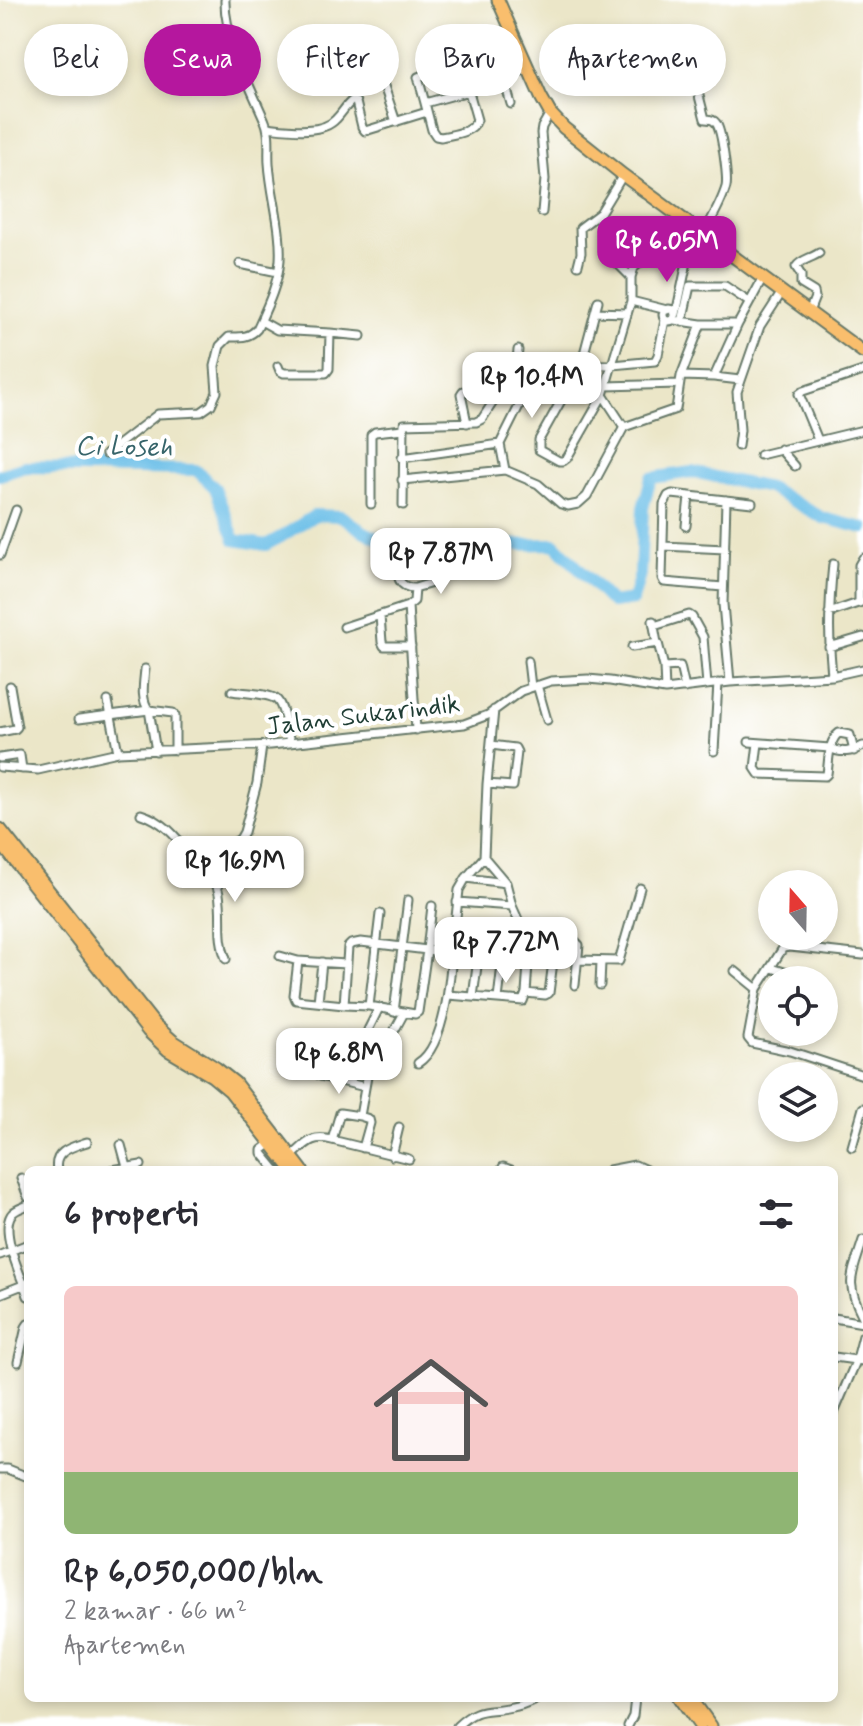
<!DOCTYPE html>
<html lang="id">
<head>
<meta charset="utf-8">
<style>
  :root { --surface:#fff; --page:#f7f7f7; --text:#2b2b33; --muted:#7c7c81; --line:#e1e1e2; --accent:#b5179e }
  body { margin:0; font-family:Mynerve,sans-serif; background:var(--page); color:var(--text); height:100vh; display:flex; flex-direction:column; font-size:30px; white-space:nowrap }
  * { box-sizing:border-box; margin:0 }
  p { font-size:26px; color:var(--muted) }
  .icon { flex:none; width:44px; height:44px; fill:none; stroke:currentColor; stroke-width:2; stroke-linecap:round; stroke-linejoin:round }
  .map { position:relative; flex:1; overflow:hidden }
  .drawer { position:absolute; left:24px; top:1166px; width:814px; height:536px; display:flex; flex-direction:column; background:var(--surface); border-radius:12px; box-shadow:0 4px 12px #0003 }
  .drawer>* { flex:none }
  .guide { position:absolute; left:24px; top:24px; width:816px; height:72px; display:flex; gap:16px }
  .needle { width:52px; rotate:340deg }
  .fabs { position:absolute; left:758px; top:870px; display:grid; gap:16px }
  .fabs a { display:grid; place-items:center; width:80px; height:80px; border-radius:50%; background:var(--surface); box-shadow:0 4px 12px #0003; font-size:40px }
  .price { position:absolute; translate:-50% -68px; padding:0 18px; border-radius:16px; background:#fff; color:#222; font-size:26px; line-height:52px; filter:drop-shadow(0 2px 4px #0008) }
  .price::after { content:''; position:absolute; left:50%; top:48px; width:24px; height:18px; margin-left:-12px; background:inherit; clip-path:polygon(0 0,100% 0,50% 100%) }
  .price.active { background:var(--accent); color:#fff }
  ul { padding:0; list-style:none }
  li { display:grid; align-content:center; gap:16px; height:424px; padding:0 40px }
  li+li { border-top:2px solid var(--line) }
  li span { display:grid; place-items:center; height:248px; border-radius:12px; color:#555 }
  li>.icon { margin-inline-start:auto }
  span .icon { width:144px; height:144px; fill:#fffc; stroke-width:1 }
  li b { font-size:34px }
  h2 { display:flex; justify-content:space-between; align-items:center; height:96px; padding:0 40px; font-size:34px }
  .pill { padding:0 28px; border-radius:36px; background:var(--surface); box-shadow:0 4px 12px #0003; font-size:28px; line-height:72px }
  .pill.active { background:var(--accent); color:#fff }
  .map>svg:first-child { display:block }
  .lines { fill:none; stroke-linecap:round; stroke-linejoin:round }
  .river { stroke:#6cbfe8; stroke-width:12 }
  .minor-casing { stroke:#667868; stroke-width:11 }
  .primary-casing { stroke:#667868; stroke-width:15 }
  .trunk-casing { stroke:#667868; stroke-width:15 }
  .minor { stroke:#fff; stroke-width:7 }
  .primary { stroke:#f9be6d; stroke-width:11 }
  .trunk { stroke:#f9be6d; stroke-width:11 }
  .labels { text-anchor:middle; stroke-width:8; stroke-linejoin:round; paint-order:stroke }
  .street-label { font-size:26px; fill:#1f3d34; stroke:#fff }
  .water-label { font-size:28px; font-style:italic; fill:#36646a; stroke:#fff }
</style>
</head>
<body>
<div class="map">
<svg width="863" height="1726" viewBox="0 0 863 1726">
  <rect width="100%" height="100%" fill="#fff"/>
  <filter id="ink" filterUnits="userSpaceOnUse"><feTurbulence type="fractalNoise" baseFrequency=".0125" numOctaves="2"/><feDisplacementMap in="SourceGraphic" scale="16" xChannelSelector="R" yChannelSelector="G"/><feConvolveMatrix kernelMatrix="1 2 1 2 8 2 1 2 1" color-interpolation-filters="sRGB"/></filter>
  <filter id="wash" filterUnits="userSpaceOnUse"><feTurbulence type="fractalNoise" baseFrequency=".006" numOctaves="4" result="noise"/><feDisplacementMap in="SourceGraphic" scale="32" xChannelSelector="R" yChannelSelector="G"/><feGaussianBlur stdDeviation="1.8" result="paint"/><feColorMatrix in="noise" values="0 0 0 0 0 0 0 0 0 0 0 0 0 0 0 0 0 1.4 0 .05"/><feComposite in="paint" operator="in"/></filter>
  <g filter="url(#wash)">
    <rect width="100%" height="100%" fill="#ebe6c8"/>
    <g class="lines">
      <path class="river" d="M0,475L25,467L196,470L215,488L235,540L266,545L284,535L315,515L341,516L361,530L393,547L555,544L612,603L633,600L640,574L643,508L651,478L692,472L769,488L823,518L863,528"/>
    </g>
  </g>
  <g filter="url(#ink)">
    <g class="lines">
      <g class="minor-casing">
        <path id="minor" d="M493,41L511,104
          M382,80L396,122
          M467,85L529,69
          M699,96L705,119C709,119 714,120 716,123C722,130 728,179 726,187C721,204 711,220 703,235
          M356,102L362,127L365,131L427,112
          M425,103L432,130L436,136L441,137C454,134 472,133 477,120L462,67L460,63L458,62L418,77L425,103L469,91
          M267,127C286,129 322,135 336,119C343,112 345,106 353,100
          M542,212L545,179L541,133L542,127L550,113
          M240,264L278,272
          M578,265L581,253L580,228L600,213L623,175
          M631,277L616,262V254L625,249L669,236
          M598,301L581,365L539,440V450L559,461H563L567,458L603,395L631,301V277L634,268L670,235L681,218
          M631,301L667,310
          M663 315a6 6 0 1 1 12 0a6 6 0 1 1-12 0Z
          M595,312L627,313
          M809,312L815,297L814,292L801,284V275L796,267C800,260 812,258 819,253
          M676,314L687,262
          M674,320L701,324H738
          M261,321L277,330L330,333L329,369L326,373H284L280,371L278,366
          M682,322L690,286H725L749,302
          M330,333L361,336
          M517,364L613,365L655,361L658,355L665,320
          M681,376L714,377L738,324L763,278
          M714,377L740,380
          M606,386L678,384
          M514,393L518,350
          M467,423L461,394L463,391L525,394
          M818,440L799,394L803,391L863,371
          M738,446L740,430L737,392L760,326L782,292
          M780,449L795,466
          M106,454L158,414L201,412L211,405L217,392L215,366L220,346L229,337C240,337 249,338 257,329C267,307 278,285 280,260C282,228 271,195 269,163C268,149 271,134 265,121C250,86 224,37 225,0
          M760,455L863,430
          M402,458L500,444
          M505,470L500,444L525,394L564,392L603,395L624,427
          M402,480L505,470L538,484L561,504L568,506L578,504L587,496L624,427L676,409L681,376L701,324
          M726,500L723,604L730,682
          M371,504V435L375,432L403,429
          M403,505L404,424L476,422L482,419L499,393
          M686,526L689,496
          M663,546L725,549
          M0,555L16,510
          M723,587L664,582L662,578L664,504L668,496L672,494L752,503
          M859,603V565L863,558
          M408,606L414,601L415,588C434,582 440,584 448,564L442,559L402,563C394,575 399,588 415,588
          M829,613L861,602
          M380,616L382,642L384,646H411
          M653,621L657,643
          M654,626L689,615L692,617L703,637L707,685
          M344,627L408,606L416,730
          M632,647L658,643L664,667L665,690
          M829,647L863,637
          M528,661L531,687
          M664,667L680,666L685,688
          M145,669C144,682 140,699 149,710L156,751
          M832,676C828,638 829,602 833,564
          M537,685L547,720
          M232,691C243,693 269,693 277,700C284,707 288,733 290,743
          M108,701L118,752
          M79,719L149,710L173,713L175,716V750
          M0,732L15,729L17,727L10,686
          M749,742L830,748C842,754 851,752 863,746
          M758,743L755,768L759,774L825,776L827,774C829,761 828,741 839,733L850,735L854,751
          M714,751L718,683
          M0,758L20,755L22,769
          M0,767L38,770L118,752L271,745L464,724L488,715L521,691L551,681L588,679L610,681L665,690L730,682L832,676L863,669
          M487,784L513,786L517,752L515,748L491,745
          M141,814C168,822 181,844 199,865
          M209,856C210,874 216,879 219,894C223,916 217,937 226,959
          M484,857L506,883L512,906L524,933L575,941L579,945L575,985
          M184,873L240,839L244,832L257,783L262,746
          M466,878L506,883
          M457,902L512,906
          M380,914L369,1006L415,1014L418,1012L427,950L452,953L459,890L466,878L484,857L487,784L494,710
          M455,926L524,933
          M863,955L790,947L783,948L757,989L748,1038L752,1043L790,1051L863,1075
          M280,956L298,961
          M578,960L619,961L640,888
          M772,968L790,974
          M735,971L757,989
          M600,985L601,962
          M526,993L545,995L549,993L556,938
          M448,995L523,1001L526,993L530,935
          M473,997L482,928
          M498,999L506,931
          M318,1002L322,962
          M344,1005L296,1000L294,995L298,961L346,964
          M369,1006L344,1005L348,947L351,944L361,942L427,950L432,906
          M394,1012L408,900
          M368,1030L379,1008
          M385,1048L404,1013
          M418,1063C444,1047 450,982 452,953
          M320,1076L365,1087
          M360,1116L369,1119L370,1123L363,1148
          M332,1140L409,1159
          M270,1144L262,1150V1153L276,1170
          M121,1145L127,1167
          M852,1147L863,1108
          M292,1156C307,1143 311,1135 332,1140L340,1113L360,1116L370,1060L368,1057L334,1049
          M392,1156L399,1127
          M503,1167L511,1170
          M57,1170C53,1151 72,1147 87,1142
          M112,1170L141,1165
          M609,1170L635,1165L646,1170
          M21,1178L28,1197
          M28,1205C22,1208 15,1209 11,1215C0,1233 22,1278 28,1296
          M863,1240C852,1276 844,1281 863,1317
          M0,1255L28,1244
          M0,1294L28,1283
          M834,1318L863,1323
          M834,1357L863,1361
          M18,1362L26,1327L28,1324
          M834,1413L857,1359L863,1336
          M0,1469H8L28,1477
          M457,1726C480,1705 486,1713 512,1707C521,1706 529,1702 537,1698
          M628,1726L633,1716L635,1698"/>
      </g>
      <g class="primary-casing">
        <path id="primary" d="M0,829L154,1024L173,1041L216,1068L235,1083L302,1170
          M0,842L148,1031L168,1050L212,1076L230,1091L292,1170
          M680,1698L700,1726
          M691,1698L711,1726"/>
      </g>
      <g class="trunk-casing">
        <path id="trunk" d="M498,0L541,97L550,113L564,128L623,175L863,352"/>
      </g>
      <use href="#minor" class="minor"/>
      <use href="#primary" class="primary"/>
      <use href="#trunk" class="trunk"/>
    </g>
  </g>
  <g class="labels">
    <g class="street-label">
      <text transform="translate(363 714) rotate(-7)" y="9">Jalan Sukarindik</text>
    </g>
    <g class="water-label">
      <text transform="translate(124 445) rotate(1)" y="10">Ci Loseh</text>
    </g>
  </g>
</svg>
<div class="fabs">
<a><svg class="needle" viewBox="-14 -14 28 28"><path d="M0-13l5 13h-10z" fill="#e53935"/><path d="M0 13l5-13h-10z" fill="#7c7c81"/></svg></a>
<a><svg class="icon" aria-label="locate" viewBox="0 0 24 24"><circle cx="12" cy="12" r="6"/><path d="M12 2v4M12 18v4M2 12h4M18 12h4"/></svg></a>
<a><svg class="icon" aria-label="layers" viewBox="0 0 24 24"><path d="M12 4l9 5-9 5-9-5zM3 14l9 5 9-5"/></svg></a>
</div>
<b class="price active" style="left:667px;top:284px">Rp 6.05M</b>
<b class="price" style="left:532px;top:420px">Rp 10.4M</b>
<b class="price" style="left:441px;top:596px">Rp 7.87M</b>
<b class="price" style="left:235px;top:904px">Rp 16.9M</b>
<b class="price" style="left:506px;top:985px">Rp 7.72M</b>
<b class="price" style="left:339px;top:1096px">Rp 6.8M</b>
<div class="guide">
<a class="pill">Beli</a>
<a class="pill active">Sewa</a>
<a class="pill">Filter</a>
<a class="pill">Baru</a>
<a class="pill">Apartemen</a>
</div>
<section class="drawer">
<h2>6 properti<svg class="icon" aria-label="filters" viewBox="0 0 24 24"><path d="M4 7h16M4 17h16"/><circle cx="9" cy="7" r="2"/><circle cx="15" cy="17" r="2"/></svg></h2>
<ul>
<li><span style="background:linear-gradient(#f6c9c9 75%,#8fb573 0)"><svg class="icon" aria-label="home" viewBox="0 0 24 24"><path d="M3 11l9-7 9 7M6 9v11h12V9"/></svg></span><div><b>Rp 6,050,000/bln</b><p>2 kamar · 66 m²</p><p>Apartemen</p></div></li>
</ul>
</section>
</div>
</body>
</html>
